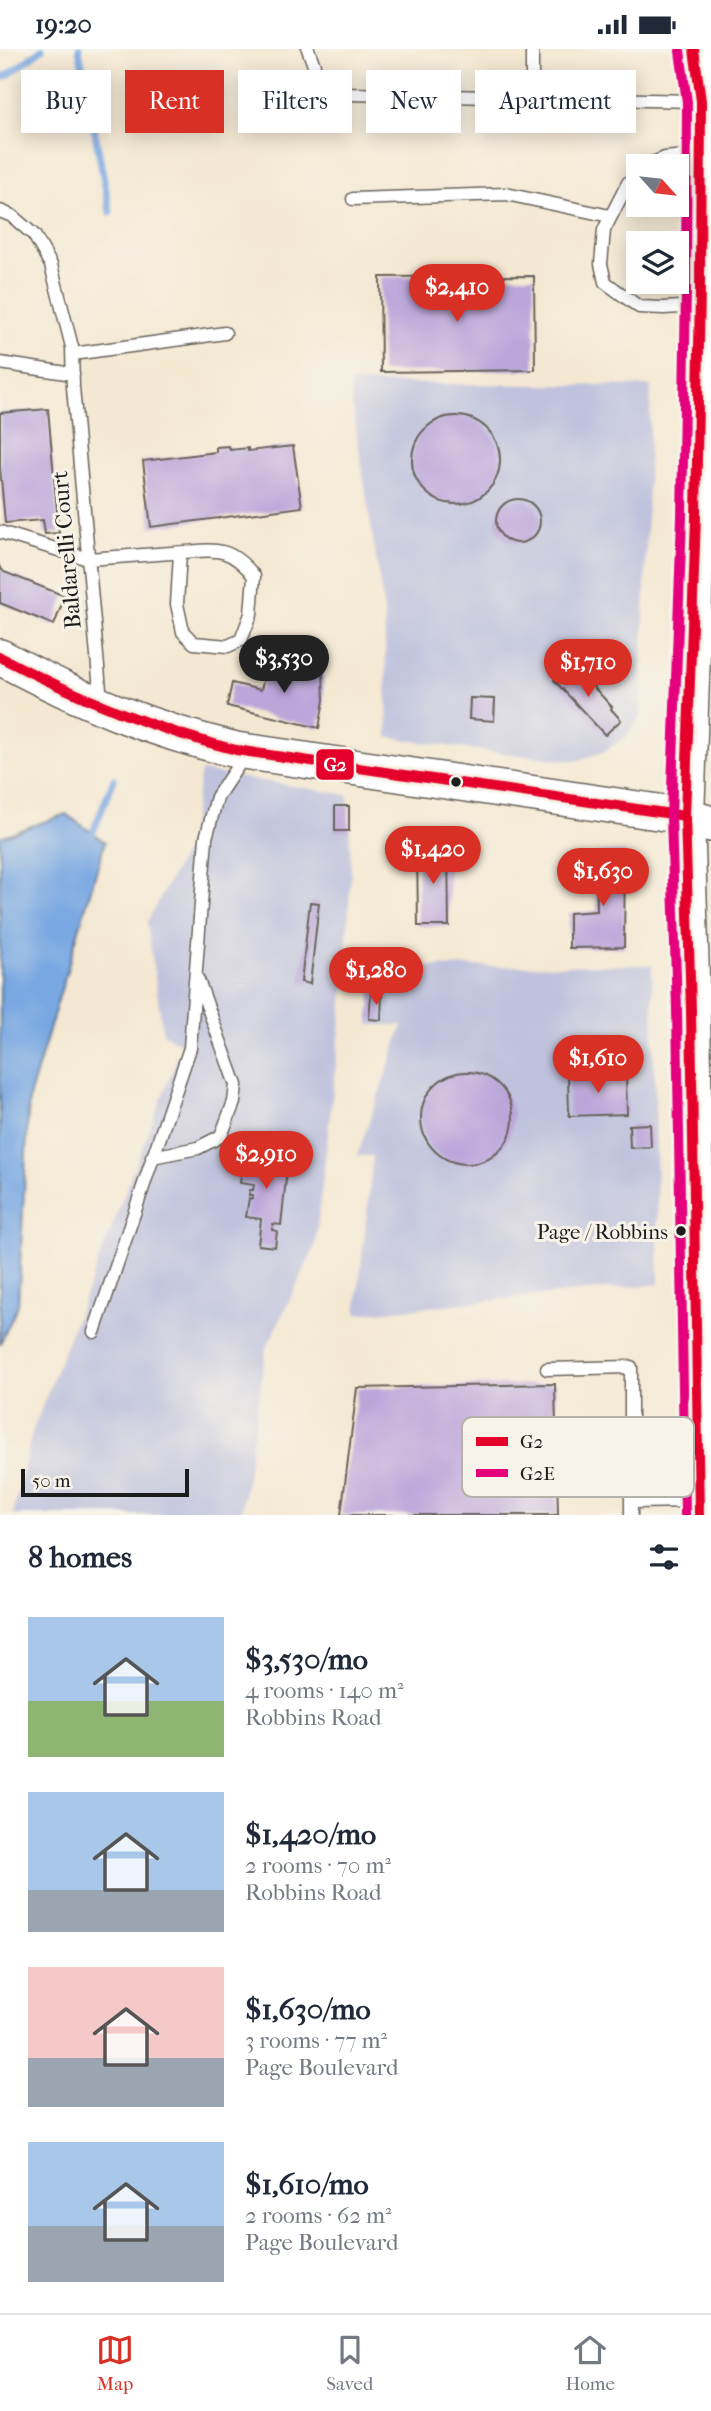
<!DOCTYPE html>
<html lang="en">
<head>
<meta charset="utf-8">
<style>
  :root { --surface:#fff; --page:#f6f6f7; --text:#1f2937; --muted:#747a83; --line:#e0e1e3; --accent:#d93025 }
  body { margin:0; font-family:"IM FELL French Canon",serif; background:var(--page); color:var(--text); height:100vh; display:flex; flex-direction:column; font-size:26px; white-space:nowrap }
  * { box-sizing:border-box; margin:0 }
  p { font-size:23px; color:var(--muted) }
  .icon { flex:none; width:38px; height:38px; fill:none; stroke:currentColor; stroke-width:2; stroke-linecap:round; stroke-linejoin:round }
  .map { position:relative; height:1466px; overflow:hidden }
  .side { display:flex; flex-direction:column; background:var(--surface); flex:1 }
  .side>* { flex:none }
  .guide { position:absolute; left:21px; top:21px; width:670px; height:63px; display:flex; gap:14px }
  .needle { width:46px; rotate:117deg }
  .controls { position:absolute; left:626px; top:105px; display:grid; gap:14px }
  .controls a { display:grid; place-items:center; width:63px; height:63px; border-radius:0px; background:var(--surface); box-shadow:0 4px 18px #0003; font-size:35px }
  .scale { position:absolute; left:21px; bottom:18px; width:168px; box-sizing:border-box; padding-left:7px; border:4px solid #1c1c1c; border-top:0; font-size:19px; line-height:24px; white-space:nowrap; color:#1c1c1c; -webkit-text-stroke:5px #f7f3e8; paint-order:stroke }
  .price { position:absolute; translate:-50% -60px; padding:0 16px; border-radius:24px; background:var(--accent); color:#fff; font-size:23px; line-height:46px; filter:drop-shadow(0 2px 4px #0008) }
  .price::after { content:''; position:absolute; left:50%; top:42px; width:21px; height:16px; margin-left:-10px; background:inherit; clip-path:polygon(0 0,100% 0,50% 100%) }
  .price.active { background:#222; color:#fff }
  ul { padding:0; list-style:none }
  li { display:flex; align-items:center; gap:21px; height:175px; padding:0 28px }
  li span { display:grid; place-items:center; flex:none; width:196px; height:140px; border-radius:0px; color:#555 }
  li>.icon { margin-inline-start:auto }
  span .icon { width:84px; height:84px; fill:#fffc; stroke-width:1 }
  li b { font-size:30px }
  h2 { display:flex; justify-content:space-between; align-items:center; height:84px; padding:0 28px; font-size:30px }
  .tag { padding:0 24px; border-radius:0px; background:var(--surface); box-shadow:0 4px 18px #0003; font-size:24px; line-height:63px }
  .tag.active { background:var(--accent); color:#fff }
  .status { display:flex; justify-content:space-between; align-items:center; height:49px; padding:0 35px; background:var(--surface); direction:ltr }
  .status svg { height:19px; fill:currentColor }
  .menu { display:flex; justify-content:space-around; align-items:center; height:98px; border-top:2px solid var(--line); background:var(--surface); font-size:19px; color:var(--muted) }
  .menu a { display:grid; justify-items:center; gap:4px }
  .menu .active { color:var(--accent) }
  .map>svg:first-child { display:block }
  .industrial { fill:#c0c2dd }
  .water { fill:#78a7e2; stroke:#4a627f; stroke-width:2 }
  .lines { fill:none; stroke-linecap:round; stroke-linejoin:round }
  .stream { stroke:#78a7e2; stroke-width:7 }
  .building { fill:#bba6da }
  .lane-casing { stroke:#68635c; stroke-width:15 }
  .secondary-casing { stroke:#68635c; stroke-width:38 }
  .primary-casing { stroke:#68635c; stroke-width:41 }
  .highway-casing { stroke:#68635c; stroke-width:41 }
  .lane { stroke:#fff; stroke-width:12 }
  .secondary { stroke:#fff; stroke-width:35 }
  .primary { stroke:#fff; stroke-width:38 }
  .highway { stroke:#fff; stroke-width:38 }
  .bus-1-casing { stroke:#f7f3e8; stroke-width:16 }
  .bus-2-casing { stroke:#f7f3e8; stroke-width:16 }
  .bus-1 { stroke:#e4002b; stroke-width:10 }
  .bus-2 { stroke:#e5007d; stroke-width:10 }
  .bus-dot { fill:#1c1c1c; stroke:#f7f3e8; stroke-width:2.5 }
  .labels { text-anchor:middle; stroke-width:6; stroke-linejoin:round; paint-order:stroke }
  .bus-label { font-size:21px; fill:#1c1c1c; stroke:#f7f3e8; text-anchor:end }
  .street-label { font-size:23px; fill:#1c1c1c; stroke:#f7f3e8 }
  .key { fill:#f7f3e8; stroke:#b5b2ab; stroke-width:2 }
  .key-label { font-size:19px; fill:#1c1c1c }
  .line-badge { stroke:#f7f3e8; stroke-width:2.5 }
  .badge-label { font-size:19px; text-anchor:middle; font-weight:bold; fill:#fff }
</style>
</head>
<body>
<div class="status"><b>19:20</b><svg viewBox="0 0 49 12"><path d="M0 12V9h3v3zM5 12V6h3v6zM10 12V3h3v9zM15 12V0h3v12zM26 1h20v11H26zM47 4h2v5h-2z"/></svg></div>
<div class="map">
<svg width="711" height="1466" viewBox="0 0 711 1466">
  <rect width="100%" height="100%" fill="#f7f3e8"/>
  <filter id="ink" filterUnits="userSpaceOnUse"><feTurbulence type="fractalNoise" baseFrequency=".0143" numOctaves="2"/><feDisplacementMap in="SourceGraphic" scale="14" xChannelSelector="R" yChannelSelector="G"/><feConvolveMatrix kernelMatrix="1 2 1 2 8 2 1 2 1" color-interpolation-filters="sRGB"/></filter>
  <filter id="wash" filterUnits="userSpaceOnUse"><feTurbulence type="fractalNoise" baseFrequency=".00686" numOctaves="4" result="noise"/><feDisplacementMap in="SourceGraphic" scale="28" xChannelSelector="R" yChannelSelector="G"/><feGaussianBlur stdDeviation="1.57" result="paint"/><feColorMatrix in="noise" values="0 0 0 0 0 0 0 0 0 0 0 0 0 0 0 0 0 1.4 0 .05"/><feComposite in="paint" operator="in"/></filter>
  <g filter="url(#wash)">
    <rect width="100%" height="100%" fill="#f4e8d2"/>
    <path class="industrial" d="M349,334L651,337L641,667L626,688L603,703L575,712L482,702L388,688L384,561Z
      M201,722L348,746L351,822L343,954L315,1198L266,1300L241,1466H13L32,1384L182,996L163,984L147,873L187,799Z
      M652,916L659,1235L356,1265L373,1107H357L403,976H369L372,918Z"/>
    <path class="water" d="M66,765L105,793L29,1049L18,1256L0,1295V788Z"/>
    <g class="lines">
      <path class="stream" d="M79,0L110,163
        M0,29L8,26L42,0
        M89,793L114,730"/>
    </g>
    <g id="blocks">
      <path class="building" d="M534,227L535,321L381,323L380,228Z
        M48,360L59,484L45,485L43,471L5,474L0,419V364Z
        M412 411a44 44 0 1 1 88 0a44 44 0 1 1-88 0Z
        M229,397L230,401L248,399V402L293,397L302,458L151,478L143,412L216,403V398Z
        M496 472a22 22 0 1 1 44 0a22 22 0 1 1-44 0Z
        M0,518L4,523L65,547L54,576L0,554Z
        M268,611L323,624L324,651L319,679L227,657L232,634L261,641Z
        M572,615L612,658L611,660L621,671L605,686L554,631Z
        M470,649L495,650L494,672L469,670Z
        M335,757H349V782H335Z
        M448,797L449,877H418L417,798Z
        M625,803L624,898L569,899V864L597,862L596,804Z
        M310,853L319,854L310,935L301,933Z
        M371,945L382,946L381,971L369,970Z
        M421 1069a46 46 0 1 1 92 0a46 46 0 1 1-92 0Z
        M626,1025L627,1065L569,1067L568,1027Z
        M650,1075L651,1098L630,1099L629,1076Z
        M269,1100L289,1102L281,1176L273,1175L272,1181L277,1182L275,1198L258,1196L261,1170L246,1168L249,1149L253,1150V1146H249L250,1141H253L254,1136L240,1134L243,1107L268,1110Z
        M555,1335L558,1466H341L357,1339Z"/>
    </g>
  </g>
  <g filter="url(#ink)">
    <use href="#blocks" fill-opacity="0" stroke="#68635c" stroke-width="2"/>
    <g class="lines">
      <g class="lane-casing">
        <path id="lane" d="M308,0L316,22L347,45L697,52
          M532,0V47
          M646,117L665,109L696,106
          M639,124L628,134L604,181L601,215L605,233L639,258L664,259L697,257
          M353,150L506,145L610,167
          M0,162L12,167L34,186L51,216L72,298L73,338L101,652
          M73,305L225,284
          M0,314L73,325
          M0,483L88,510L171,504C211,502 227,493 254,527L251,565L241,591L228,597L194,594L183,583L177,555L180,504
          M152,1108L198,1099L221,1087L234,1053L236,1036L198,931
          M94,1283L190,999L206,789L217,748L245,706
          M547,1320L631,1318V1453
          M631,1466V1453L695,1452"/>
      </g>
      <g class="secondary-casing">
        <path id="secondary" d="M0,608C80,651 148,680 236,701L685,767L711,775"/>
      </g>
      <g class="primary-casing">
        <path id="primary" d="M694,0L701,52
          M699,1466L691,961L685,767L696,468L700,256"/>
      </g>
      <g class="highway-casing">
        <path id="highway" d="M700,256L701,52
          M697,399L711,344"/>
      </g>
      <use href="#lane" class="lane"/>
      <use href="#secondary" class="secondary"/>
      <use href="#primary" class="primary"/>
      <use href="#highway" class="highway"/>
      <g class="bus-1-casing">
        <path id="bus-1" d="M694,0L701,52L700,240L696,468L685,767L691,961L699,1466
          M0,608C76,648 153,680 236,701L685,767"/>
      </g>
      <g class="bus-2-casing">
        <path id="bus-2" d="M680,2L687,53L686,240L682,468L671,767L677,961L685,1466"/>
      </g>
      <use href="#bus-1" class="bus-1"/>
      <use href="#bus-2" class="bus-2"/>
    </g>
  </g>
  <g class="bus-dot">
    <circle cx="456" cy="733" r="6"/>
    <circle cx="681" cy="1182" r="6"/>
  </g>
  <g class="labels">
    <g class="bus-label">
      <text x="668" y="1190">Page / Robbins</text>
    </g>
    <g class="street-label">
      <text transform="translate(66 501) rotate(-95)" y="8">Baldarelli Court</text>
    </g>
  </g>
  <rect x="462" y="1368" width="232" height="80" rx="10" class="key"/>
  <rect x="476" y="1388" width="32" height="9" fill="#e4002b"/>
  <rect x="476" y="1420" width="32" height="8" fill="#e5007d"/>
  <g class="key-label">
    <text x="520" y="1399">G2</text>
    <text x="520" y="1431">G2E</text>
  </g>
  <rect class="line-badge" x="315" y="699" width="40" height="33" rx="7" fill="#e4002b"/>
  <g class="badge-label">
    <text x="335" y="722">G2</text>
  </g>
</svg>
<div class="controls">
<a><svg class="needle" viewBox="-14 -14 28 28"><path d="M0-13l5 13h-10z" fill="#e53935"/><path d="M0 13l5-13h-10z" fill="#747a83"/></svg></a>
<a><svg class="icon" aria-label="layers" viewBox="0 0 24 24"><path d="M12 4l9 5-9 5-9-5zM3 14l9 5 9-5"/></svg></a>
</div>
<div class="scale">50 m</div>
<b class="price" style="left:457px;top:275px">$2,410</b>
<b class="price active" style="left:284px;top:646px">$3,530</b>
<b class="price" style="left:588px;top:650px">$1,710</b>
<b class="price" style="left:433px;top:837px">$1,420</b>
<b class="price" style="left:603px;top:859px">$1,630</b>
<b class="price" style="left:376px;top:958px">$1,280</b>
<b class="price" style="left:598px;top:1046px">$1,610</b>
<b class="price" style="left:266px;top:1142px">$2,910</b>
<div class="guide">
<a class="tag">Buy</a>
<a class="tag active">Rent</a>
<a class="tag">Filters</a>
<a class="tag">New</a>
<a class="tag">Apartment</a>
</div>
</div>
<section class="side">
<h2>8 homes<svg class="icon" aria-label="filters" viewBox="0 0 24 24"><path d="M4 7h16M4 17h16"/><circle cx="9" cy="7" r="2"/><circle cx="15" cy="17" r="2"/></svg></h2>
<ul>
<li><span style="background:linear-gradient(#a9c7e8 60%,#8fb573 0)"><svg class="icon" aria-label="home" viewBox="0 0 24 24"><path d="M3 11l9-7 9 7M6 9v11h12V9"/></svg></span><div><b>$3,530/mo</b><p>4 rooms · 140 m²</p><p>Robbins Road</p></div></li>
<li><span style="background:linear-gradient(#a9c7e8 70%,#9aa5b1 0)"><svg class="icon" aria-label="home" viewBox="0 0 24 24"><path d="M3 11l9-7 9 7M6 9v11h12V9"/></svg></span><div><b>$1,420/mo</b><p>2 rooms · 70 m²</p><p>Robbins Road</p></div></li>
<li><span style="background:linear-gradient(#f6c9c9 65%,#9aa5b1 0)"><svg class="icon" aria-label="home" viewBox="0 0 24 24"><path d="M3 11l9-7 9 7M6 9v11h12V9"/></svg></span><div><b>$1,630/mo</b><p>3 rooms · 77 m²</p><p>Page Boulevard</p></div></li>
<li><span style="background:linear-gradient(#a9c7e8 60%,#9aa5b1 0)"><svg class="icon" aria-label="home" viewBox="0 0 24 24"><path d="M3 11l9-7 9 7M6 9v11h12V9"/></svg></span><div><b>$1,610/mo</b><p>2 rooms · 62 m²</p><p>Page Boulevard</p></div></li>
</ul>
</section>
<nav class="menu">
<a class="active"><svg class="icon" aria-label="map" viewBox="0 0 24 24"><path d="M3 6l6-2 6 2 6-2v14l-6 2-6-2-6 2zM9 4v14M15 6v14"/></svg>Map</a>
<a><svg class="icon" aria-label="saved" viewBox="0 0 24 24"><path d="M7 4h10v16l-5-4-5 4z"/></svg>Saved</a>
<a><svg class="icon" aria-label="home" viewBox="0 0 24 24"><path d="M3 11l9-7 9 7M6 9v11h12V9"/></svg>Home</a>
</nav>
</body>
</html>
